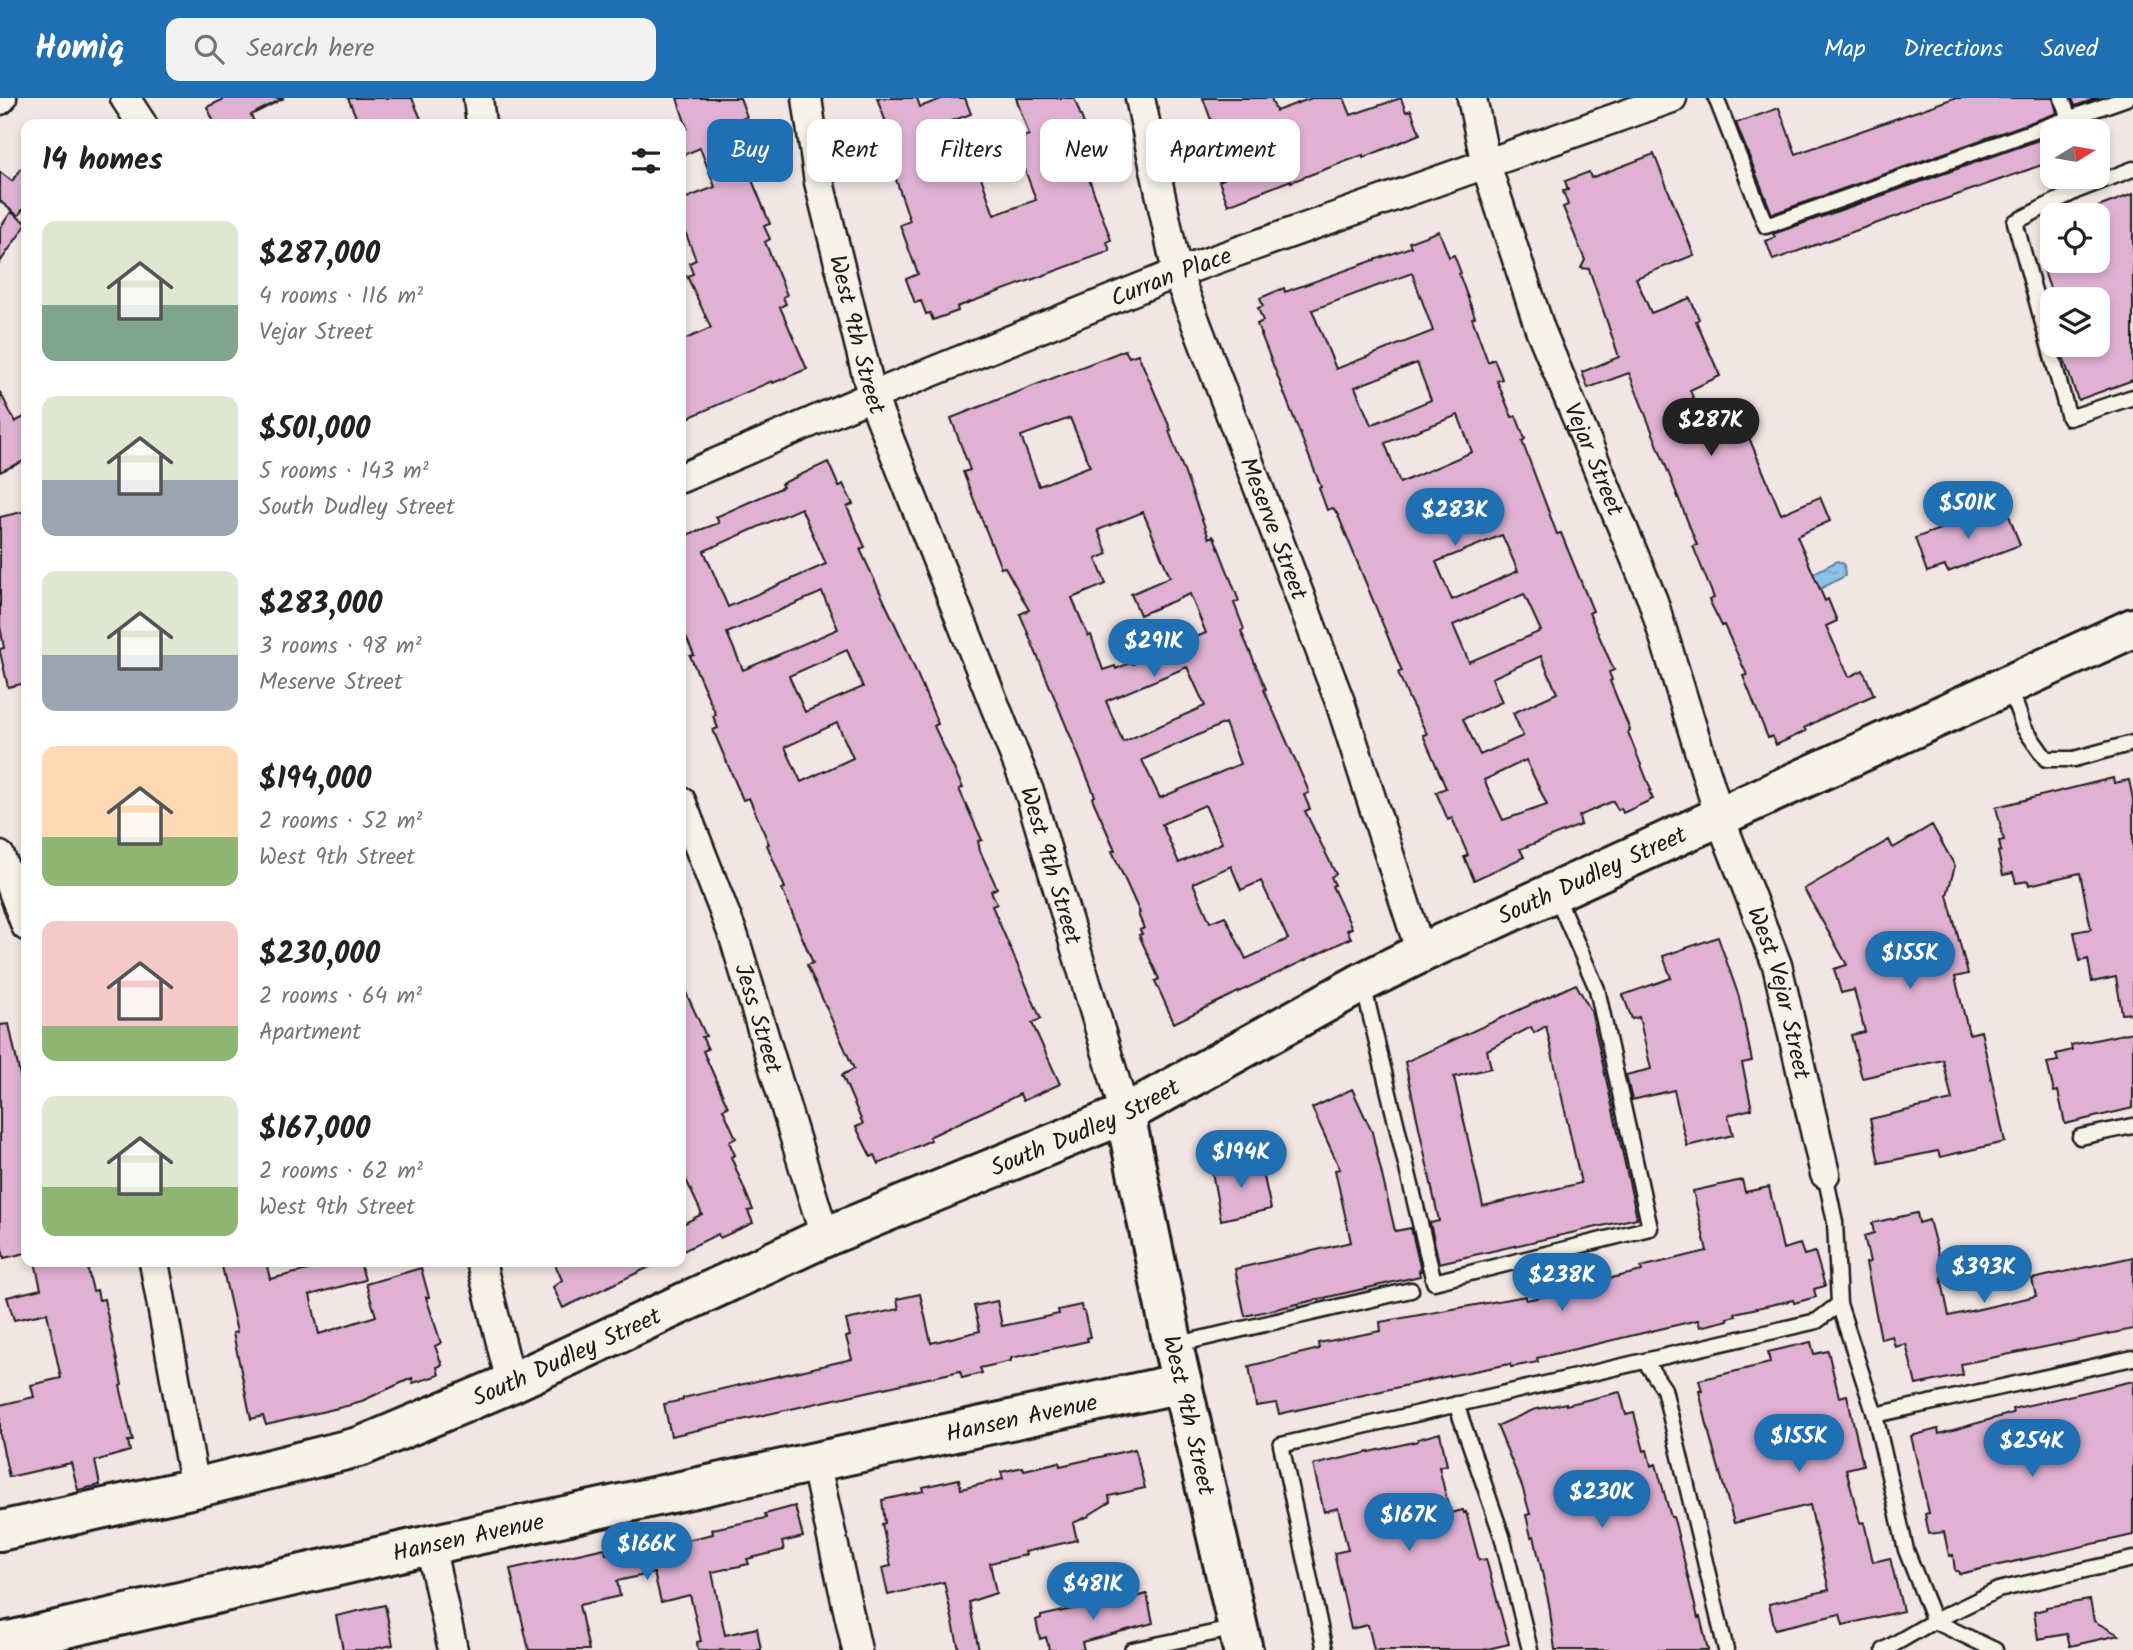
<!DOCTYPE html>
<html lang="en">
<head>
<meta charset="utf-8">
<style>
  :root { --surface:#fff; --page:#f2f2f2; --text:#222; --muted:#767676; --accent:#1f6fb2 }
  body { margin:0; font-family:Kalam,sans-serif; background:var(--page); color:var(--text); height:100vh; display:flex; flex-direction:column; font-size:26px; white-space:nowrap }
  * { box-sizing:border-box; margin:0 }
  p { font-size:23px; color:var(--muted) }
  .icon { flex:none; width:38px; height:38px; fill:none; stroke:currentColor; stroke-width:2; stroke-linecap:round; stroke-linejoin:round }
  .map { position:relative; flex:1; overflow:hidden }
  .drawer { position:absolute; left:21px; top:21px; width:665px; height:1148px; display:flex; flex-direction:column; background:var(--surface); border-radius:14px; box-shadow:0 4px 10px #0003 }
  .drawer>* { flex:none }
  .banner { position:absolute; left:707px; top:21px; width:665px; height:63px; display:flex; gap:14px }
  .needle { width:46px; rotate:79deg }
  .fabs { position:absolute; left:2040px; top:21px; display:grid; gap:14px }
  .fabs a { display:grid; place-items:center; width:70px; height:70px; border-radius:14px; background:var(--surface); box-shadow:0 4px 10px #0003; font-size:35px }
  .price { position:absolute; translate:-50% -60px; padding:0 16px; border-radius:24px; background:var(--accent); color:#fff; font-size:23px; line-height:46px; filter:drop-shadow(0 2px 4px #0008) }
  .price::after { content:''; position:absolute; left:50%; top:42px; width:21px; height:16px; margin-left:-10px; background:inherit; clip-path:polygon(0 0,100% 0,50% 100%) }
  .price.on { background:#222; color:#fff }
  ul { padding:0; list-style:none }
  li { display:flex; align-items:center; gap:21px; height:175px; padding:0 21px }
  li span { display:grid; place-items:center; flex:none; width:196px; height:140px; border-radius:14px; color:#555 }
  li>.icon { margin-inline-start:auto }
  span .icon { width:84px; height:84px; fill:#fffc; stroke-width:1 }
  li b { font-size:30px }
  h2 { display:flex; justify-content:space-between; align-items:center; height:84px; padding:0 21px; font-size:30px }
  .pill { padding:0 24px; border-radius:14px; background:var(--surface); box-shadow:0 4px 10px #0003; font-size:24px; line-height:63px }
  .pill.on { background:var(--accent); color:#fff }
  header { display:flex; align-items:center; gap:42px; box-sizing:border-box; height:98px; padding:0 35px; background:var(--accent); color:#fff }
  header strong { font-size:33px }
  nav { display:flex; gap:38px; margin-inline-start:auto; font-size:24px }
  .search { width:490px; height:63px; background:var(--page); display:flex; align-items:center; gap:18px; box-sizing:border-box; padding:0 24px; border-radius:14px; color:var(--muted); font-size:26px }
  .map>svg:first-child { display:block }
  .water { fill:url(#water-ripples); stroke:#608098; stroke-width:2 }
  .building { fill:#e0b1d3; stroke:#1c1c1c; stroke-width:2; fill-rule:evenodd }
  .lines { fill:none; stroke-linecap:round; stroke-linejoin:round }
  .lane-casing { stroke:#1c1c1c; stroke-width:19 }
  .street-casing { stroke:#1c1c1c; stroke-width:33 }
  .secondary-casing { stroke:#1c1c1c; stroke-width:44 }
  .lane { stroke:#f7f3e8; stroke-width:14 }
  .street { stroke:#f7f3e8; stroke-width:28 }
  .secondary { stroke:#f7f3e8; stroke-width:38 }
  .labels { text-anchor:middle; stroke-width:5; stroke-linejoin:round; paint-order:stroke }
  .street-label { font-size:24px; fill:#1c1c1c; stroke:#f7f3e8 }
</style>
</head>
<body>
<header>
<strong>Homiq</strong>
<div class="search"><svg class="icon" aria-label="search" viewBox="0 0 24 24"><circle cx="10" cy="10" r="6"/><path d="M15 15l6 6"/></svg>Search here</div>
<nav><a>Map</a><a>Directions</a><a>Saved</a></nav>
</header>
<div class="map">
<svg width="2133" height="1552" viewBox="0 0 2133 1552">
  <defs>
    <pattern id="water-ripples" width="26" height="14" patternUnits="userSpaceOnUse" patternTransform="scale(1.75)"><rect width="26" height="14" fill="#8dc2ea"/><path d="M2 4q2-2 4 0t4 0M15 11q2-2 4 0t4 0" fill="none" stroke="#79a6c8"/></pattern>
  </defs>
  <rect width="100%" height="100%" fill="#f2e6e4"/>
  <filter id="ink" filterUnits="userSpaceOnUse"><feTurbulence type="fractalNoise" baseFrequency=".0143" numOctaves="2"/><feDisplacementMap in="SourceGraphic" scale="14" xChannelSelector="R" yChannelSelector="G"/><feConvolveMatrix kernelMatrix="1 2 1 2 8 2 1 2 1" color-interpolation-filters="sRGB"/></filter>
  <g filter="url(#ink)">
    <path class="water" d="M1837,463L1844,466L1845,478L1822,490H1817L1812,476Z"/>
    <path class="building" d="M226,0H284L251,17L255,26H215L207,9Z
      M348,0H412L421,21L408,26H359Z
      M677,0H740L747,19L741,21L761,70L755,72L757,80L752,82L770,126L764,128L770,141L765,144L787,197L783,199L786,206L780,209L807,271L773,285L772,283L688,320L681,304V243L711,230L687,178L693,176L689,165L696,162L681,123V102L715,89L700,50L681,58V33L687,30Z
      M877,0H917L920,9L944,0H965L971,16L932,30L946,67L1029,37L1016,0H1074L1084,26L1075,29L1093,80L1089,81L1111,142L1107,144L1110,153L957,209L958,213L933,222L930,215L926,216L921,203L915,205L906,181L918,176L900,127L910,123L886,52L895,49ZM1022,64L1036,102L994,117L981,79Z
      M1203,0H1271L1276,13L1312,0H1344L1351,17L1401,0L1406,14L1411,12L1420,36L1363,60V57L1291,84V82L1228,107L1219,83L1224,81L1218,67L1226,64L1216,34L1202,33L1211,22Z
      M1954,0H2053L2057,15L1772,116L1736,25L1779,10L1796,56Z
      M2072,0H2098L2075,8Z
      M2053,37V63L1773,162L1766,143L1775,139L1773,136Z
      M1654,56L1694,157L1636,180L1651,215L1690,200L1699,221L1696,223L1720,278L1690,292L1704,327L1745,311L1754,332L1747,335L1781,416L1820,399L1830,423L1797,438L1825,503L1828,501L1837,523L1826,528L1849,579L1863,572L1874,597L1823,620L1804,630L1806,633L1776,647L1772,638L1768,640L1743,578L1747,577L1724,527L1722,528L1709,502L1714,500L1693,448L1697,447L1629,275L1588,290L1582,274L1619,259L1589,171L1581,170L1585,162L1563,109L1568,107L1563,93L1568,92L1565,83L1589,74L1591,80Z
      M26,64V107L18,118L0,103V74L12,83Z
      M2133,96V282L2078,302L2059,247H2098V201H2054L2040,163H2098V109Z
      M11,114L26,125V127L0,164V130Z
      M1439,133L1449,159L1454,157L1461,175L1459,176L1475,219L1472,220L1488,264L1494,261L1502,281L1497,283L1512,319L1516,318L1525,341L1522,343L1557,436L1561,435L1593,513L1589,515L1614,572L1609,574L1612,582L1610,583L1630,632L1628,634L1651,692L1649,693L1653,701L1623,715L1621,710L1618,712L1613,703L1579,718L1581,727L1520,751L1524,759L1474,782L1464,759L1468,757L1452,720L1448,722L1436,694L1446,690L1423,637L1427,636L1408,599L1398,574L1402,573L1338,417L1333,410L1327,412L1319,390L1321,389L1257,226L1263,223L1258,210L1263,208L1260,200L1284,190L1285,194L1411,149L1409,144ZM1412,175L1433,233L1336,271L1312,212ZM1417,265L1431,302L1371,327L1355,289ZM1458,317L1472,354L1400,385L1385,345ZM1502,437L1518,473L1452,502L1436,464ZM1524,496L1541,533L1469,564L1453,527ZM1541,558L1557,595L1513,615L1523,638L1480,657L1463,621L1502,604L1492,580ZM1526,662L1547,707L1503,722L1484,682Z
      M1125,252L1129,259L1138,256L1171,332L1169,333L1209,440L1213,438L1215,441L1239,503L1234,505L1244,531L1241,533L1266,591L1264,592L1307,689L1309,695L1304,697L1310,711L1305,713L1336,776L1331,779L1335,787L1332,788L1352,830L1347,832L1351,840L1174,925L1155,883L1159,881L1139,837L1142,836L1140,832L1144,830L1138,816L1140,815L1112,753L1115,752L1092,700L1095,698L1020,516L1029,512L1005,469L1001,470L963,374L970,372L951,320ZM1070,320L1090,368L1039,388L1021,338ZM1143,414L1170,479L1131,496L1140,517L1190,496L1206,535L1133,566L1132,564L1116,571L1115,568L1103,572L1091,537L1088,538L1072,500L1106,486L1096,461L1108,456L1098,432ZM1187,569L1205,608L1123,644L1106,603ZM1225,625L1240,666L1160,700L1142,662ZM1205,707L1222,745L1179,765L1162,726ZM1231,768L1241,792L1261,783L1288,841L1246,861L1225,818L1210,824L1193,785Z
      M0,294L15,324L26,318V362L0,374Z
      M828,364L839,389L843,386L853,406L847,409L865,449L860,451L907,552L938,626L934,628L963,690L959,691L982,742L978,743L980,753L997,790L991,793L997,806L992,808L1041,921L1032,925L1060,986L1023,1003L1020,996L929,1039L931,1042L879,1066L875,1057L871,1059L856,1029L863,1026L842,977L854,971L807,867L813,865L782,791L785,790L767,747L769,746L749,700L743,702L713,632L718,630L713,618L716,617L690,558L694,557L681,528V439L719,425L716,419L783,389L781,386ZM801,410L826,466L728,509L704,453ZM822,494L838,531L743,572L727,535ZM847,552L863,589L805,614L789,578ZM837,625L853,660L801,684L785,649Z
      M2005,407L2020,447L1948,474L1945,468L1927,474L1915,440Z
      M26,413V585L8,589L0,554V551L4,550L0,528V419Z
      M2113,680L2114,685L2129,682L2133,701V915L2122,916L2116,879L2092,884L2088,861L2080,863L2074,834L2091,831L2080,775L2029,787L2028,783L2016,785L2013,775L2003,777L1998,754L2001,753L1999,743L2004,742L1996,709Z
      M1932,727L1955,768L1947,797L1968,876L1955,879L1969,936L1981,933L2005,1044L1940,1059L1938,1053L1879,1065L1870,1021L1952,1002L1943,962L1862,980L1851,937L1865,934L1854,892L1841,895L1834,871L1847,867L1804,791L1889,742L1893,750Z
      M1718,839L1739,899L1752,963L1742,965L1752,1011L1728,1017L1733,1037L1687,1048L1674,992L1632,1002L1626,977L1651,971L1639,919L1632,921L1623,897L1671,880L1663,858Z
      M681,884L706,938L702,939L708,951L703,953L728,1009L723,1011L736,1040L729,1044L735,1057L731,1059L753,1112L748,1113L753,1125L720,1140L718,1136L681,1154V1127L702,1116L681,1071Z
      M1576,886L1591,913L1637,1120L1439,1165L1430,1125L1439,1123L1405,964ZM1546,928L1581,1085L1483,1108L1454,979L1491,970L1487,952L1531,929L1534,935Z
      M9,926L26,1006V1155L4,1160L0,1142V927Z
      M2133,934V1010L2065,1026L2058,993L2054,994L2047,965L2058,963L2056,956L2072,952L2071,947Z
      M1352,991L1372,1034L1395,1133L1411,1130L1421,1173H1419L1420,1178L1245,1218L1235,1171L1351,1144L1335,1072L1340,1071L1312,1010Z
      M1260,1061L1271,1111L1221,1122L1212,1074Z
      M1742,1082L1745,1094L1769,1089L1783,1151L1800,1146L1804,1157L1815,1154L1825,1188L1814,1191L1816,1199L1794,1205L1793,1202L1735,1215L1736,1218L1727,1220L1728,1222L1700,1229L1698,1222L1537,1260L1538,1264L1511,1269L1510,1266L1439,1280L1279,1316L1276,1305L1256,1308L1249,1268L1319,1251L1318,1245L1381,1233L1380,1224L1526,1198V1202L1595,1188L1594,1184L1642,1173L1641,1169L1707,1153L1693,1093Z
      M1917,1115L1919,1125L1929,1122L1944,1178L1941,1179L1949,1218L2036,1198L2032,1181L2133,1159V1231L1961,1266L1963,1277L1916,1287L1906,1246L1895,1249L1892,1238L1881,1241L1866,1165L1870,1164L1864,1138L1874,1135L1872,1125Z
      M35,1164H86L93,1193L97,1192L99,1202L104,1201L122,1287L120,1288L133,1343H128L130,1353L95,1363L100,1387L78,1392L71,1365L9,1379L0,1337V1307L34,1299L31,1287L61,1280L47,1215L14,1222L7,1199L41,1191Z
      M221,1164H266L270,1181L342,1164H360L365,1182L310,1197L319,1236L376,1218L366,1186L421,1170L429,1199H426L441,1245L435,1248L442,1267L437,1269L439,1277L413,1285L412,1280L362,1303L351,1306V1307L266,1327L263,1318L251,1321L233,1235L237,1234Z
      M554,1164H660L563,1210L553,1189L562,1182Z
      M920,1196L931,1245L980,1233L974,1208L997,1203L1002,1228L1059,1216L1058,1212L1081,1207L1082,1213H1084L1090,1239L1087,1240L1088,1243L1011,1260V1263L980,1270L982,1275L962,1280L960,1273L671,1338L664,1306L683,1302V1300L852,1261L846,1239L850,1238L846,1222L899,1211L897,1201Z
      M1811,1244L1814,1256L1828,1253L1839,1299L1847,1297L1863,1367L1846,1371L1860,1425L1864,1424L1873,1464L1890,1460L1903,1513L1843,1527L1840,1516L1775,1531L1769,1506L1829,1492L1810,1407L1734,1425L1710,1339L1699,1293H1702L1699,1282L1770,1265L1768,1254Z
      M2133,1283V1437L1959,1476L1958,1473H1955L1953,1457L1949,1458L1944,1434L1929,1436L1925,1416L1929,1415L1911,1338L1938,1331L1939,1336L2013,1315L2012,1311Z
      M1620,1294L1626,1317L1634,1315L1644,1353L1647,1352L1651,1368L1656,1366L1671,1419H1673L1675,1425L1698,1520L1700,1519L1708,1552H1555L1549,1506L1534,1438L1531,1439L1526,1417L1530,1416L1522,1388L1497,1328L1533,1312L1566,1305V1307Z
      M1440,1335L1447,1367L1439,1369L1450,1415L1463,1412L1464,1415L1466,1414L1479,1462L1486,1461L1509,1546L1483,1552H1374L1368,1527L1351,1531L1334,1455L1348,1452L1338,1410L1324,1414L1313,1367L1418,1343V1341Z
      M1135,1351L1145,1390L1109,1398L1110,1404L1089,1417V1418L1073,1425L1077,1442L1025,1454L1026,1457L990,1465L996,1495L969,1504L979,1552H959L944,1484L888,1497L882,1470L891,1468L882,1426L885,1425L882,1402L924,1393L923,1389L959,1381L961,1391L1003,1381L1001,1374L1023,1369L1024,1372L1059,1364L1060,1368Z
      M795,1408L803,1439L782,1444L784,1452L747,1461L749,1466L712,1474L725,1537L757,1530L761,1552H698L697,1544L701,1543L690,1497L661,1504L654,1475L617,1483L620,1498L579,1507L589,1552H529L510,1471L605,1450L606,1456L671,1440L673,1445L713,1436L712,1431L766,1420L765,1416Z
      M1147,1496L1153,1525L1082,1544L1084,1552H1049L1046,1539L1040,1541L1036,1522L1041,1520V1518L1125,1499L1126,1501Z
      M2090,1502L2094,1523L2119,1537L2070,1548L2067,1536L2038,1541L2034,1514L2046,1511V1509Z
      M385,1507L393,1547L369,1552H343L336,1518Z"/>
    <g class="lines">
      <g class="lane-casing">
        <path id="lane" d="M1716,0L1766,128L2127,0
          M2062,0L2069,21
          M2133,71L2076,93L2015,124L2069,320L2133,299
          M2009,588L2024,630L2046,661H2074L2133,645
          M1363,886L1434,1184L1650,1130L1597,891L1555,795
          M2080,1039L2133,1028
          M1825,1076L1835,1124L1839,1206L1875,1317L1906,1452L1934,1523L1995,1552
          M1174,1247L1411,1192
          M1645,1263L1664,1291L1726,1552
          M1456,1306L1502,1438L1530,1552
          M1875,1317L2133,1260
          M1132,1552L1237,1530
          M1325,1552L1281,1347L1817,1223L1839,1206
          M1884,1552L1934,1523L1998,1492L2133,1461"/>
      </g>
      <g class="street-casing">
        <g id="street">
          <path d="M125,0L142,26"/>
          <path d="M478,0L481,26"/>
          <path id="s1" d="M807,0L819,84L872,298L1030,696L1125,1016"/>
          <path id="s2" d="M1140,0L1177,175L1340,604L1421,855"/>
          <path id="s3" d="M1472,0L1486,67L1540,231L1653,503L1720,720L1777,867L1825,1076"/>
          <path d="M0,2L2,0"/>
          <path id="s4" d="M681,380L872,298L1177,175L1672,0"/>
          <path id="s5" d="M681,703L734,839L825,1139"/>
          <path d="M0,758L26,828"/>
          <path d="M154,1164L195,1390"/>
          <path d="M481,1164L511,1285"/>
          <path d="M815,1363L857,1552"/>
          <path d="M430,1447L453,1552"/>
        </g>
      </g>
      <g class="secondary-casing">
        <g id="secondary">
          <path id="s6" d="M1125,1016L1173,1247L1243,1552"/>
          <path id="s7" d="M0,1433L195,1390L362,1348L511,1285L825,1139L1125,1016L1363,884L1421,855L2133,530"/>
          <path id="s8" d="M0,1545L430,1447L1182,1285"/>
        </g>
      </g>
      <use href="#lane" class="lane"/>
      <use href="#street" class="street"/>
      <use href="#secondary" class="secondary"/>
    </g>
  </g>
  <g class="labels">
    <g class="street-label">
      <text dy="8" stroke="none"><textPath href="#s4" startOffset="530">Curran Place</textPath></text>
      <text dy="8" stroke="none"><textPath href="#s1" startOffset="242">West 9th Street</textPath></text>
      <text dy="8" stroke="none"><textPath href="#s3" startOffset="382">Vejar Street</textPath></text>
      <text dy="8" stroke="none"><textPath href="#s2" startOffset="452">Meserve Street</textPath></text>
      <text dy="8" stroke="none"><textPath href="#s1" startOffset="808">West 9th Street</textPath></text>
      <text dy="8" stroke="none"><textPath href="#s7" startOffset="1729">South Dudley Street</textPath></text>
      <text dy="8" stroke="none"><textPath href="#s3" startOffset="948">West Vejar Street</textPath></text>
      <text dy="8" stroke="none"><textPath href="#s5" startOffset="231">Jess Street</textPath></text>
      <text dy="8" stroke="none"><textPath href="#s7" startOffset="1162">South Dudley Street</textPath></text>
      <text dy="8" stroke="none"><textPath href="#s7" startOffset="595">South Dudley Street</textPath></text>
      <text dy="8" stroke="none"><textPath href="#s6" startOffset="308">West 9th Street</textPath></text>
      <text dy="8" stroke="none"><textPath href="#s8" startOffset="1046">Hansen Avenue</textPath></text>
      <text dy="8" stroke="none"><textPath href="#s8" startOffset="480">Hansen Avenue</textPath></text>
    </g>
  </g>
</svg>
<div class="fabs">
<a><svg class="needle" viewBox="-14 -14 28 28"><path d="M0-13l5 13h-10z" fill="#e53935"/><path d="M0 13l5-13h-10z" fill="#767676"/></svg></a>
<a><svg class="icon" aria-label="locate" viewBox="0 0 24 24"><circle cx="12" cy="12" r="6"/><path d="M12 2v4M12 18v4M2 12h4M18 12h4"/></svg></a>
<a><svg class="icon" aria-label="layers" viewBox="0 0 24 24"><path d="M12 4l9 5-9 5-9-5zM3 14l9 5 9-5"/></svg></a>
</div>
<b class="price on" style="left:1711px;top:360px">$287K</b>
<b class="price" style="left:1968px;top:443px">$501K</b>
<b class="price" style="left:1455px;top:450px">$283K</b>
<b class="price" style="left:1154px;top:581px">$291K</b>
<b class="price" style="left:1910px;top:893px">$155K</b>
<b class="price" style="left:1241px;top:1092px">$194K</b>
<b class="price" style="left:1984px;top:1207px">$393K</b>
<b class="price" style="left:1562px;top:1215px">$238K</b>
<b class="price" style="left:1799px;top:1376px">$155K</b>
<b class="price" style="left:2032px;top:1381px">$254K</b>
<b class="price" style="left:1602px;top:1432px">$230K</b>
<b class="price" style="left:1409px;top:1455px">$167K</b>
<b class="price" style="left:647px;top:1484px">$166K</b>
<b class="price" style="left:1093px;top:1524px">$481K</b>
<div class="banner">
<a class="pill on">Buy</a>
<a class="pill">Rent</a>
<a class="pill">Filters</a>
<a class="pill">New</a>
<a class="pill">Apartment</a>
</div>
<section class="drawer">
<h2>14 homes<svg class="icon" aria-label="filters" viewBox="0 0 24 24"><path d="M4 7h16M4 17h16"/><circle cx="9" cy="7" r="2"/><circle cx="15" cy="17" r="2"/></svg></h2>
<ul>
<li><span style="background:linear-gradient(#dfe7d0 60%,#7fa58c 0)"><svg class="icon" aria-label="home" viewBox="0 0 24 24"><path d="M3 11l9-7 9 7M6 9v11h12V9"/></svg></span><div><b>$287,000</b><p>4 rooms · 116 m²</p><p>Vejar Street</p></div></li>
<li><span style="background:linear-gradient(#dfe7d0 60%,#9aa5b1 0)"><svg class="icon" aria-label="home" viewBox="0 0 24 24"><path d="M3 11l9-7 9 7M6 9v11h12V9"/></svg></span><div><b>$501,000</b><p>5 rooms · 143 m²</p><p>South Dudley Street</p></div></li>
<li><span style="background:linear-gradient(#dfe7d0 60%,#9aa5b1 0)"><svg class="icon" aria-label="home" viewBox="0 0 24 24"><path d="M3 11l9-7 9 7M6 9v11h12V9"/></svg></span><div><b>$283,000</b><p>3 rooms · 98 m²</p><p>Meserve Street</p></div></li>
<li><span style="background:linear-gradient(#ffd9b3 65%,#8fb573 0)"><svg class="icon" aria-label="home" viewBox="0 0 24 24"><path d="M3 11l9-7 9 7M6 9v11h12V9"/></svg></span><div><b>$194,000</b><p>2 rooms · 52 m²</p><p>West 9th Street</p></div></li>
<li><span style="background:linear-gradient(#f6c9c9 75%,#8fb573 0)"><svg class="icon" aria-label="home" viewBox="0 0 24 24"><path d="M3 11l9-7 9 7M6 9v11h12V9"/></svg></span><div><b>$230,000</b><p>2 rooms · 64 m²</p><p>Apartment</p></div></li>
<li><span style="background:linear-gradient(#dfe7d0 65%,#8fb573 0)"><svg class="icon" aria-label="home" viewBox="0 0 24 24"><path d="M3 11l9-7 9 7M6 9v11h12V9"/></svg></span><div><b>$167,000</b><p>2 rooms · 62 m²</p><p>West 9th Street</p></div></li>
</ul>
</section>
</div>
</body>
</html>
